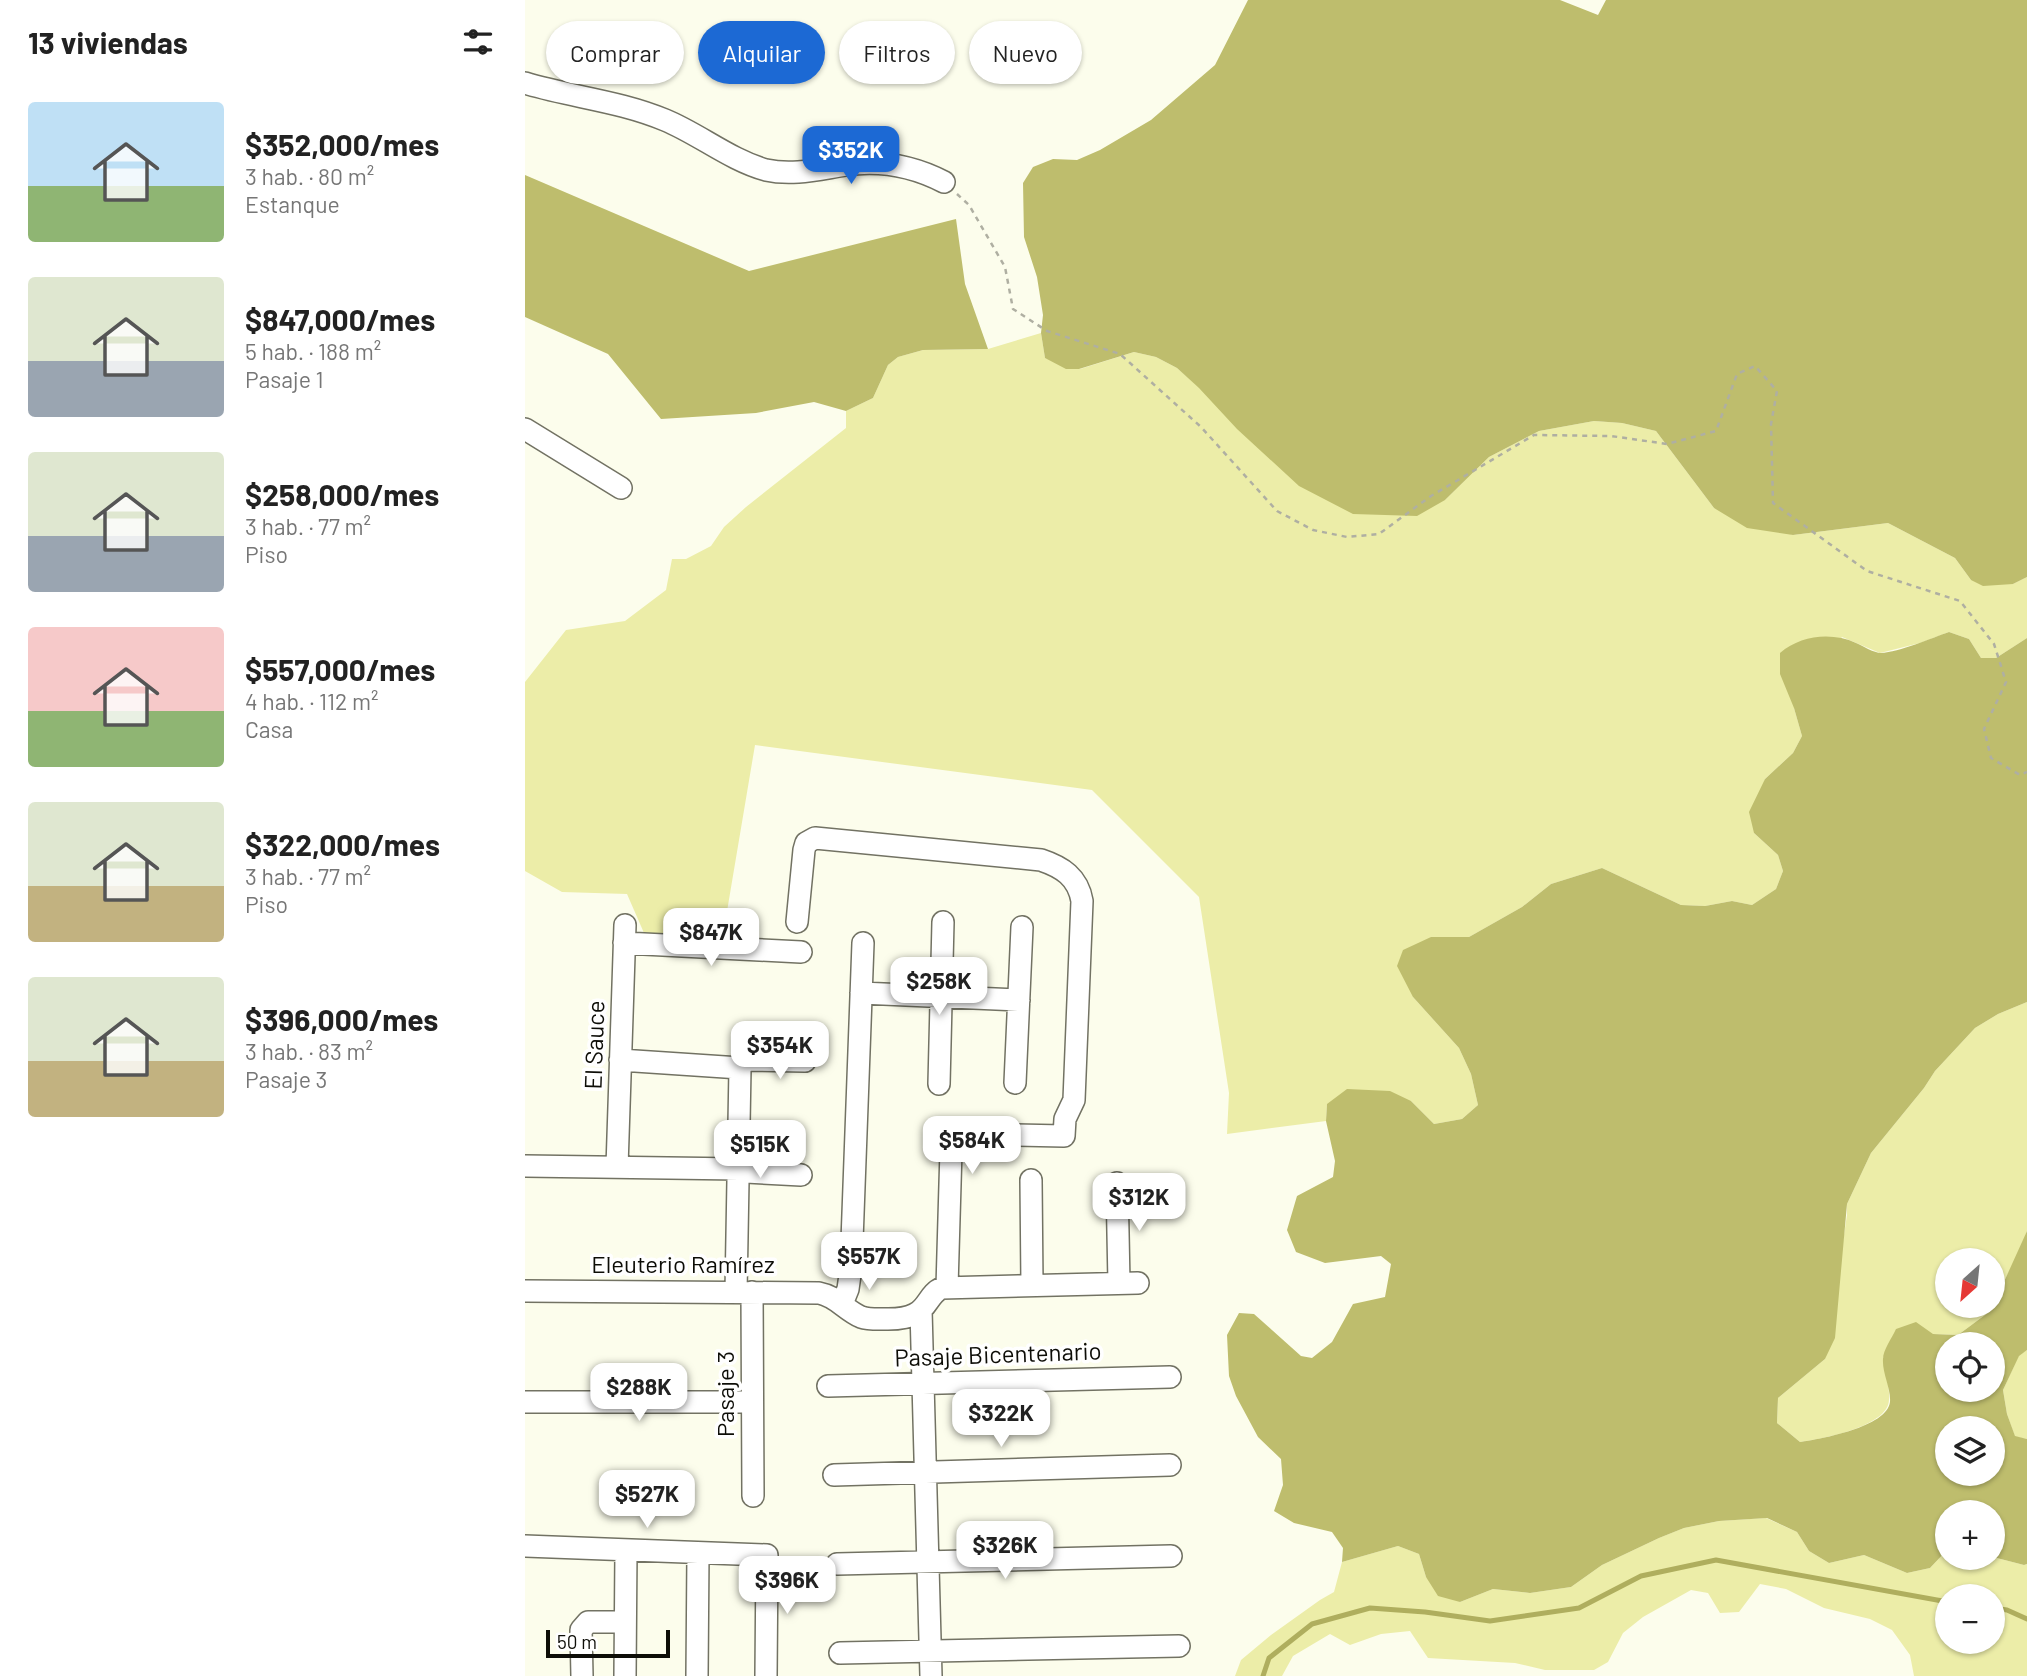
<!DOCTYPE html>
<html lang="es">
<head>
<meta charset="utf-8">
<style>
  :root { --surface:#fff; --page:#f6f6f6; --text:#222; --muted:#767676; --accent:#1c69d4 }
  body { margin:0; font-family:Barlow,sans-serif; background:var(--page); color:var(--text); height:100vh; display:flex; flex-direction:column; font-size:26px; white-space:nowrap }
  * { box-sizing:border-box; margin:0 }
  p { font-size:23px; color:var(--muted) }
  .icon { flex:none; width:38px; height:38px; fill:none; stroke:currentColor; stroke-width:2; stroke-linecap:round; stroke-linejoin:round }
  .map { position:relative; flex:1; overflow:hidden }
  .panel { display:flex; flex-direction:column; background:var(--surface); width:525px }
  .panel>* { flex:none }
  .hud { position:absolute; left:21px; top:21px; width:665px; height:63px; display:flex; gap:14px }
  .needle { width:46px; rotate:207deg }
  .fabs { position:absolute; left:1410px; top:1248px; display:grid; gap:14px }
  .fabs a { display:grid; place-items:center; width:70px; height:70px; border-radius:50%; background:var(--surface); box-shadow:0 2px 5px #0004; font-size:35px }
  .scale { position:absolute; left:21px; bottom:18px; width:124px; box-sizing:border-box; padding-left:7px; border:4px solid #0d0d07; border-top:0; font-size:19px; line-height:24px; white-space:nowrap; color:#0d0d07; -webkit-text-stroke:5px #fff; paint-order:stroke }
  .price { position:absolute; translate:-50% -60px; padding:0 16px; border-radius:14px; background:#fff; color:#222; font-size:23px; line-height:46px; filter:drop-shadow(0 2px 4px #0008) }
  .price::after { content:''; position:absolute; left:50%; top:42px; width:21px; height:16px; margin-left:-10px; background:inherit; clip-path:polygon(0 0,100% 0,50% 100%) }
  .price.current { background:var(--accent); color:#fff }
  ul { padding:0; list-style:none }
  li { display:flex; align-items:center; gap:21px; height:175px; padding:0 28px }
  li span { display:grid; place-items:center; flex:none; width:196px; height:140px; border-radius:7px; color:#555 }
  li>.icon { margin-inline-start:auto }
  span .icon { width:84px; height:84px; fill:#fffc; stroke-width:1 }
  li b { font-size:30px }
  h2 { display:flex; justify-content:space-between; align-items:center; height:84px; padding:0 28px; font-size:30px }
  .tag { padding:0 24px; border-radius:32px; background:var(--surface); box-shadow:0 2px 5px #0004; font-size:24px; line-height:63px }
  .tag.current { background:var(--accent); color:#fff }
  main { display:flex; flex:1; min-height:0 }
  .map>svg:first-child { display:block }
  .green { fill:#eceda8; fill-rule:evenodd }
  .forest { fill:#bebd6d; fill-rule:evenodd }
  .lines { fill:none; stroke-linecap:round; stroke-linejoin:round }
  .stream { stroke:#afae5e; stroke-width:5 }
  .minor-casing { stroke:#727263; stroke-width:24 }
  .path { stroke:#afafa2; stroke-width:2.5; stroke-dasharray:5 5; stroke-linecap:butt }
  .minor { stroke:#fff; stroke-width:21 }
  .labels { text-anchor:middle; stroke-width:7; stroke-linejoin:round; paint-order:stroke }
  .street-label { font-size:24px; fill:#0d0d07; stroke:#fff }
</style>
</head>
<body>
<main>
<section class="panel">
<h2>13 viviendas<svg class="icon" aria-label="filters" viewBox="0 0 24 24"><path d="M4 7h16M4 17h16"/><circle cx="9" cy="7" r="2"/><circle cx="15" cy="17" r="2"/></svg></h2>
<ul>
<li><span style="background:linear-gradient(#bfe0f5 60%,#8fb573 0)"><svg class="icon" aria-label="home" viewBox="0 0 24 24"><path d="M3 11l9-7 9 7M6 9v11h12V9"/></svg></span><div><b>$352,000/mes</b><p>3 hab. · 80 m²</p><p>Estanque</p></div></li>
<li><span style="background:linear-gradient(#dfe7d0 60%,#9aa5b1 0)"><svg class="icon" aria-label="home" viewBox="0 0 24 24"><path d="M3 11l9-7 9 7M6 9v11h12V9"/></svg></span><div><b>$847,000/mes</b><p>5 hab. · 188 m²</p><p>Pasaje 1</p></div></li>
<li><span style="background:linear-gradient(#dfe7d0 60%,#9aa5b1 0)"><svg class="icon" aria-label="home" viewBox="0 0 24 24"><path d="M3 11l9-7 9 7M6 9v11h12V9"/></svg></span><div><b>$258,000/mes</b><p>3 hab. · 77 m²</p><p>Piso</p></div></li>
<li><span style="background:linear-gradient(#f6c9c9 60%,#8fb573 0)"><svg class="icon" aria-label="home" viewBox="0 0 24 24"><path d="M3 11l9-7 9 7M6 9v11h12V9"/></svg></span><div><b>$557,000/mes</b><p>4 hab. · 112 m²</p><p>Casa</p></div></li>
<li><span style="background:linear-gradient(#dfe7d0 60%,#c2b280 0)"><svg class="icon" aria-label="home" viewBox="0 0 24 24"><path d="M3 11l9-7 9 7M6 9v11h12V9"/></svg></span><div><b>$322,000/mes</b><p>3 hab. · 77 m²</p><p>Piso</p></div></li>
<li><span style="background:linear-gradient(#dfe7d0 60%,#c2b280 0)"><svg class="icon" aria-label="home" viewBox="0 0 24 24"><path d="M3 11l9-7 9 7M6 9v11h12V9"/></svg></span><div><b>$396,000/mes</b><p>3 hab. · 83 m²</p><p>Pasaje 3</p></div></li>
</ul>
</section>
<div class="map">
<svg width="1502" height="1676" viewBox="0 0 1502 1676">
  <rect width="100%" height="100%" fill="#fcfdec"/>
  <path class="green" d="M516,333L520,358L555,369L609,352L631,357L652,368L675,388L920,500L964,457L1014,431L1069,421L1097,423L1131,431L1189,508L1268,535L1363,523L1430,558L1446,580L1488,584L1502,577V638L1471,658H1456L1444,639L1424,632L1395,643L1355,653L1317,637L1269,708L1277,736L1268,753L1240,779L1229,833L1253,855L1258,871L1251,889L1227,905L1207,901L1180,906L1156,905L1077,868L1026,884L997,907L944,937H906L888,997L934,1048L946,1074L953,1105L937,1119L909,1124L886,1101L802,1104L801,1121L702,1134L704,1093L674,897L567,790L230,745L197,941L119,933L102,894L37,892L0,871V682L41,630L100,621L141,590L147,559H161L186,546L199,527L221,507L321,428V411L348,398L363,365L373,357L398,350L463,349Z
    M1502,1002V1231L1496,1248L1468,1303V1260H1423V1306H1467L1464,1312L1433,1335L1408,1334L1358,1357C1360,1371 1365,1387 1364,1400C1363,1427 1296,1439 1275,1442L1252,1423L1253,1398L1300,1359L1322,1215V1204L1346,1153L1399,1088L1410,1071L1450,1028L1473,1014Z
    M1502,1350V1439L1490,1437L1482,1414L1478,1390L1494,1355Z
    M1241,1518L1272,1532L1284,1551L1304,1563L1339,1555L1382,1573L1405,1568L1423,1549V1558L1468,1557L1499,1565L1502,1564V1676H1389L1385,1655L1367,1630L1345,1619L1299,1608L1261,1589L1235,1584L1214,1612L1195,1613L1183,1593L1166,1590L1118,1617L1098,1633L1083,1662L1069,1670H1020L990,1663L903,1658L885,1631L856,1634L825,1645L805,1634L768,1656L757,1676H710L716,1660L746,1635L795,1600L809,1592L817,1562L873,1546L894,1554L901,1577L935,1602L968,1589L1005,1593L1046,1587L1077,1565L1134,1538L1159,1528L1194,1521ZM1423,1596H1468V1642H1423Z"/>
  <path class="forest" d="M723,0H1035L1073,15L1081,0H1502V577L1488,584L1458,586L1446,580L1430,558L1363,523L1268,535L1222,528L1189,508L1131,431L1097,423L1069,421L1014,431L964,457L920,500L892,516L828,514L774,486L712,429L674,388L652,368L631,357L609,352L554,369H541L520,358L516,333L518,315L512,277L499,237L498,183L508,167L528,159L552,160L575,150L626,120L690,65Z
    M0,175L224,271L431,219L440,284L463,349L398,350L373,357L363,365L348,398L321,411L289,402L231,413L136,419L83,354L0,317Z
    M1424,632L1444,639L1456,658H1471L1502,638V1002L1473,1014L1450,1028L1410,1071L1399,1088L1346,1153L1322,1204L1310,1338L1300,1359L1253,1398L1252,1423L1275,1442C1296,1439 1362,1427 1365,1402C1366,1388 1357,1373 1358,1359C1358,1350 1367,1338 1371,1329L1391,1322L1408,1334L1433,1335L1464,1312L1468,1306L1502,1231V1350L1494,1356L1478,1390L1482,1414L1490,1436L1502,1439V1564L1499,1565L1468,1557V1512H1423V1549L1405,1568L1382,1573L1339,1555L1304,1563L1284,1551L1272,1532L1242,1518L1194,1521L1159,1528L1134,1538L1077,1565L1046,1587L1005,1593L968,1589L935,1602L913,1596L901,1577L894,1554L873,1546L817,1562L818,1548L807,1532L769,1523L749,1511L758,1485L756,1459L733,1437L711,1396L704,1376L702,1335L714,1313L729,1314L776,1356L787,1358L807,1342L828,1304L860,1297L866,1264L856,1256L800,1263L771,1252L762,1230L772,1196L808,1177L810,1161L801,1121L802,1104L822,1089L865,1091L886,1101L909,1124L937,1119L953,1105L946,1074L934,1048L888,997L872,966L878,950L906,937H944L997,907L1026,884L1077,868L1156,905L1180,906L1207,901L1227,905L1251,889L1258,871L1253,855L1229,833L1224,812L1240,779L1268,753L1277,736L1269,708L1255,674V653C1276,635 1307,632 1331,643C1338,646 1349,653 1356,653C1374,652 1407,638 1424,632ZM1423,1344H1468V1390H1423ZM1468,1428V1474H1423V1428Z"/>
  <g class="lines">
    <path class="stream" d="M1468,1608L1482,1610L1502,1619
      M738,1676L744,1658L787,1624L845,1608L900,1612L965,1621L1054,1608L1116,1576L1191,1560L1423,1602"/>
    <g class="minor-casing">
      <path id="minor" d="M0,83C46,97 95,101 140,120C174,134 205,160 241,170C268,176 294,169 321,165C355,160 388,166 419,182
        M0,429L96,488
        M272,922L279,850L281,843L290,838L516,860C537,867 553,877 557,901L549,1100L540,1119L539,1136L443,1134C433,1135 427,1140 426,1150L422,1287
        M99,943L276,952
        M336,993L494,1000
        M95,1060L215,1068
        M215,1068L220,1061L224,1060L280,1061
        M490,1083L497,927
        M414,1084L418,922
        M0,1166L214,1169L221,1172L276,1175
        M92,1167L100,925
        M506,1180L507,1285
        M592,1183L594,1283
        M0,1291L294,1293C311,1296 320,1310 336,1317C345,1320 354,1319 363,1319C372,1319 383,1318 390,1314C403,1308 404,1293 417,1288L613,1283
        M211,1292L215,1068
        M227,1292L228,1496
        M317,1304L323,1289L326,1268L338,943
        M396,1310L406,1676
        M303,1386L645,1377
        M0,1402H227
        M309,1475L645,1465
        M0,1546L242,1555L241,1676
        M312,1564L646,1556
        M315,1653L654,1646
        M57,1676L56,1630L63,1622H100
        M100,1676L101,1550
        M172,1676L173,1553"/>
    </g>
    <path class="path" d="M432,194L444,205L480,267L488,309L522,331L595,354L676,427L752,511L788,530L822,537L854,534L906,496L1009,435L1086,436L1142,444L1191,431L1212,374L1230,366L1252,391L1246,424L1248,503L1342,571L1435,601L1469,644L1481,682L1459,729L1466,758L1495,775L1502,772"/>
    <use href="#minor" class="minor"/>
  </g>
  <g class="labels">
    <g class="street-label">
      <text transform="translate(70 1045) rotate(-88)" y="8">El Sauce</text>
      <text x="158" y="1273">Eleuterio Ramírez</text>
      <text transform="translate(473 1355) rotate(-2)" y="8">Pasaje Bicentenario</text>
      <text transform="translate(201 1394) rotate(-90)" y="8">Pasaje 3</text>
    </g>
  </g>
</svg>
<div class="fabs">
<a><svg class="needle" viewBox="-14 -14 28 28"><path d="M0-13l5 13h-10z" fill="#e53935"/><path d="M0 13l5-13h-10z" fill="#767676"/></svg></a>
<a><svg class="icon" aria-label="locate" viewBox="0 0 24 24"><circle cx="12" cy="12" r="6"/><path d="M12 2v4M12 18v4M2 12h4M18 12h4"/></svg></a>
<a><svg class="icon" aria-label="layers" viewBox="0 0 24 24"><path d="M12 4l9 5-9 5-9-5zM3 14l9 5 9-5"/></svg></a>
<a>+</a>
<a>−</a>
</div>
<div class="scale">50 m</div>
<b class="price current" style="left:326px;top:186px">$352K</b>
<b class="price" style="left:186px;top:968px">$847K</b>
<b class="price" style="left:414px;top:1017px">$258K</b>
<b class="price" style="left:255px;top:1081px">$354K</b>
<b class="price" style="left:447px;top:1176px">$584K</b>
<b class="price" style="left:235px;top:1180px">$515K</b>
<b class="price" style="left:614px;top:1233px">$312K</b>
<b class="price" style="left:344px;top:1292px">$557K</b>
<b class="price" style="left:114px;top:1423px">$288K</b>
<b class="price" style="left:476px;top:1449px">$322K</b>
<b class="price" style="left:122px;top:1530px">$527K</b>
<b class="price" style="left:480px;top:1581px">$326K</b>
<b class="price" style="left:262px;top:1616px">$396K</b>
<div class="hud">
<a class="tag">Comprar</a>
<a class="tag current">Alquilar</a>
<a class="tag">Filtros</a>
<a class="tag">Nuevo</a>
</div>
</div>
</main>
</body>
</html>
